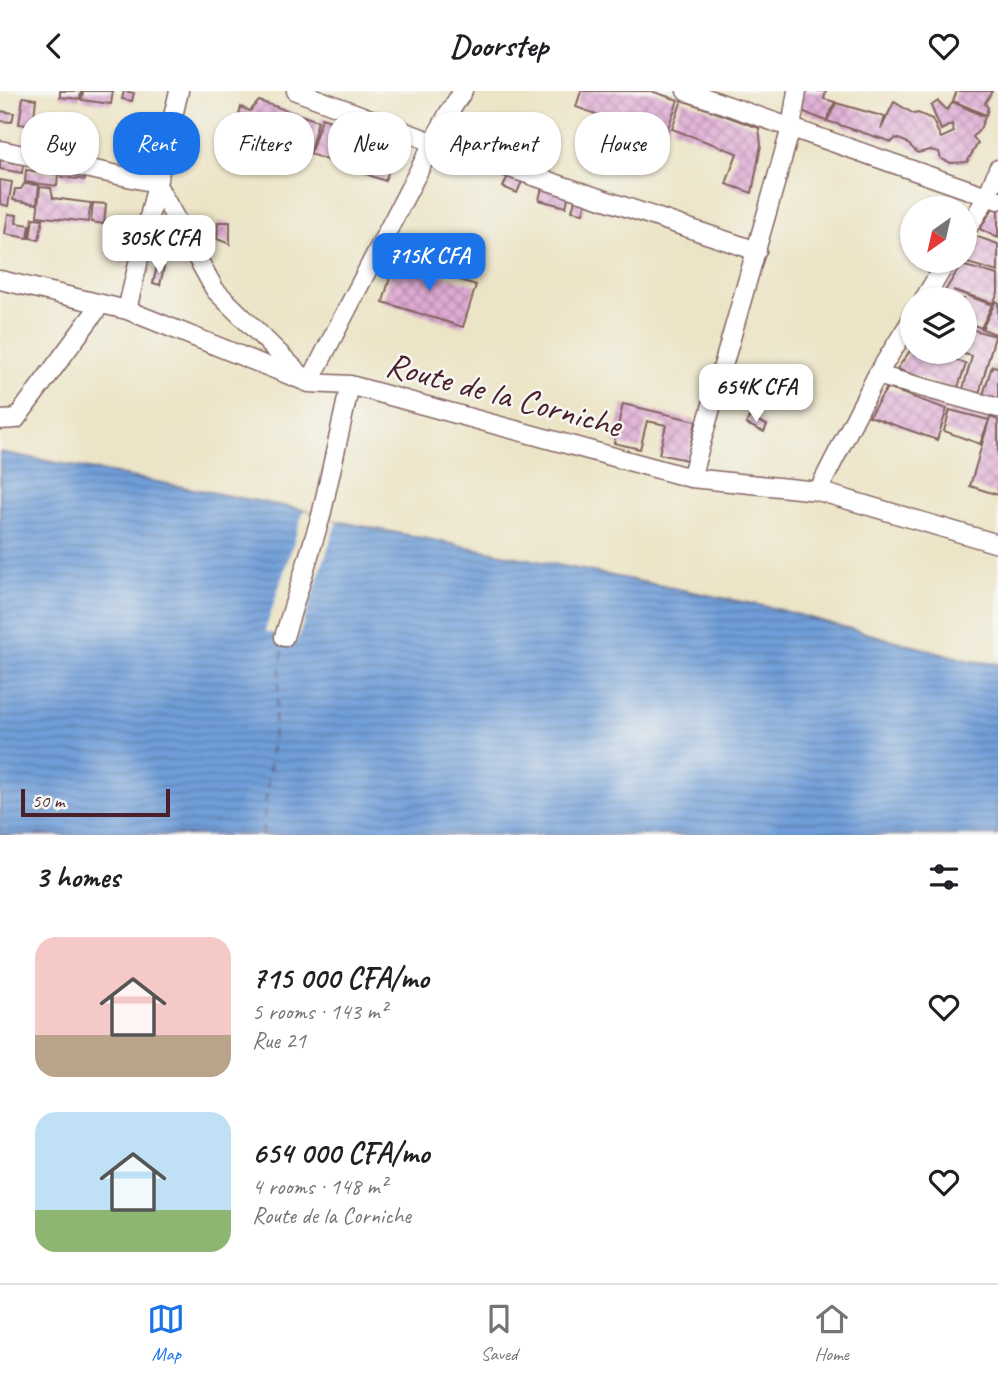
<!DOCTYPE html>
<html lang="en">
<head>
<meta charset="utf-8">
<style>
  :root { --surface:#fff; --page:#f2f2f2; --text:#202124; --muted:#757577; --line:#e0e0e0; --accent:#1a73e8 }
  body { margin:0; font-family:Caveat,sans-serif; background:var(--page); color:var(--text); height:100vh; display:flex; flex-direction:column; font-size:26px; white-space:nowrap }
  * { box-sizing:border-box; margin:0 }
  p { font-size:23px; color:var(--muted) }
  .icon { flex:none; width:38px; height:38px; fill:none; stroke:currentColor; stroke-width:2; stroke-linecap:round; stroke-linejoin:round }
  .map { position:relative; height:744px; overflow:hidden }
  .panel { display:flex; flex-direction:column; background:var(--surface); flex:1 }
  .panel>* { flex:none }
  .hud { position:absolute; left:21px; top:21px; width:957px; height:63px; display:flex; gap:14px }
  .needle { width:46px; rotate:214deg }
  .buttons { position:absolute; left:900px; top:105px; display:grid; gap:14px }
  .buttons a { display:grid; place-items:center; width:77px; height:77px; border-radius:50%; background:var(--surface); box-shadow:0 2px 5px #0004; font-size:35px }
  .scale { position:absolute; left:21px; bottom:18px; width:149px; box-sizing:border-box; padding-left:7px; border:4px solid #4a1f2b; border-top:0; font-size:19px; line-height:24px; white-space:nowrap; color:#4a1f2b; -webkit-text-stroke:5px #f6f6f2; paint-order:stroke }
  .price { position:absolute; translate:-50% -60px; padding:0 16px; border-radius:14px; background:#fff; color:#222; font-size:23px; line-height:46px; filter:drop-shadow(0 2px 4px #0008) }
  .price::after { content:''; position:absolute; left:50%; top:42px; width:21px; height:16px; margin-left:-10px; background:inherit; clip-path:polygon(0 0,100% 0,50% 100%) }
  .price.active { background:var(--accent); color:#fff }
  ul { padding:0; list-style:none }
  li { display:flex; align-items:center; gap:21px; height:175px; padding:0 35px }
  li span { display:grid; place-items:center; flex:none; width:196px; height:140px; border-radius:21px; color:#555 }
  li>.icon { margin-inline-start:auto }
  span .icon { width:84px; height:84px; fill:#fffc; stroke-width:1 }
  li b { font-size:30px }
  h2 { display:flex; justify-content:space-between; align-items:center; height:84px; padding:0 35px; font-size:30px }
  .tag { padding:0 24px; border-radius:28px; background:var(--surface); box-shadow:0 2px 5px #0004; font-size:24px; line-height:63px }
  .tag.active { background:var(--accent); color:#fff }
  header { display:flex; justify-content:space-between; align-items:center; height:91px; padding:0 35px; background:var(--surface); font-size:32px; font-weight:700 }
  .tabs { display:flex; justify-content:space-around; align-items:center; height:98px; border-top:2px solid var(--line); background:var(--surface); font-size:19px; color:var(--muted) }
  .tabs a { display:grid; justify-items:center; gap:4px }
  .tabs .active { color:var(--accent) }
  .map>svg:first-child { display:block }
  .water { fill:url(#water-rules); stroke:#5c5e82; stroke-width:2 }
  .pier { fill:#ece4c6 }
  .lines { fill:none; stroke-linecap:round; stroke-linejoin:round }
  .ferry { stroke:#595270; stroke-width:2; stroke-dasharray:9 7; stroke-linecap:butt }
  .building { fill:url(#building-cross-hatch) }
  .minor-casing { stroke:#836461; stroke-width:21 }
  .minor { stroke:#fff; stroke-width:18 }
  .labels { text-anchor:middle; stroke-width:5; stroke-linejoin:round; paint-order:stroke }
  .street-label { font-size:35px; fill:#4a1f2b; stroke:#f6f6f2 }
</style>
</head>
<body>
<header><svg class="icon" aria-label="back" viewBox="0 0 24 24"><path d="M15 5l-7 7 7 7"/></svg>Doorstep<svg class="icon" aria-label="heart" viewBox="0 0 24 24"><path d="M12 20l-8-8c-3-5 5-10 8-4 3-6 11-1 8 4z"/></svg></header>
<div class="map">
<svg width="998" height="744" viewBox="0 0 998 744">
  <defs>
    <pattern id="water-rules" width="6" height="5" patternUnits="userSpaceOnUse" patternTransform="scale(1.75)"><rect width="6" height="5" fill="#6f9ed8"/><path d="M0 2.5h6" fill="none" stroke="#5d80af"/></pattern>
    <pattern id="building-cross-hatch" width="8" height="8" patternUnits="userSpaceOnUse" patternTransform="scale(1.75)"><rect width="8" height="8" fill="#dfabd4"/><path d="M0 0l8 8M0 8l8-8" fill="none" stroke="#b78bac"/></pattern>
  </defs>
  <rect width="100%" height="100%" fill="#f6f6f2"/>
  <filter id="ink" filterUnits="userSpaceOnUse"><feTurbulence type="fractalNoise" baseFrequency=".0143" numOctaves="2"/><feDisplacementMap in="SourceGraphic" scale="14" xChannelSelector="R" yChannelSelector="G"/><feConvolveMatrix kernelMatrix="1 2 1 2 8 2 1 2 1" color-interpolation-filters="sRGB"/></filter>
  <filter id="wash" filterUnits="userSpaceOnUse"><feTurbulence type="fractalNoise" baseFrequency=".00686" numOctaves="4" result="noise"/><feDisplacementMap in="SourceGraphic" scale="28" xChannelSelector="R" yChannelSelector="G"/><feGaussianBlur stdDeviation="1.57" result="paint"/><feColorMatrix in="noise" values="0 0 0 0 0 0 0 0 0 0 0 0 0 0 0 0 0 1.4 0 .05"/><feComposite in="paint" operator="in"/></filter>
  <g filter="url(#wash)">
    <rect width="100%" height="100%" fill="#ece4c6"/>
    <path class="water" d="M0,361L304,419L337,430L773,517L970,570L998,573V744H0Z"/>
    <path class="pier" d="M304,419L337,430L297,551L265,540Z"/>
    <g class="lines">
      <path class="ferry" d="M262,744L283,554"/>
    </g>
    <g id="blocks">
      <path class="building" d="M60,0H81L80,8L60,6Z
        M83,0H113L111,13L82,9Z
        M124,0L134,2L132,10L122,8Z
        M581,0H651L678,9L664,48L576,16Z
        M800,0H826L824,8L835,11L826,30L804,21L798,13Z
        M957,0H992L985,12L988,17L986,24L953,10Z
        M23,6L36,8L33,35L19,33Z
        M682,9L759,37L761,54L752,102L726,93L737,62L672,38Z
        M259,10L318,30L309,63L236,35L241,16L250,20Z
        M938,10L947,19L953,11L985,26L980,38L973,46L978,52L967,71L951,72L941,68L939,61L930,59L918,62L906,51L896,47L892,51L827,30L836,12L885,26L881,38L894,11L914,23L918,22L932,28L941,47L954,41L952,33L941,39L931,15Z
        M0,20L14,22L12,31L0,30Z
        M61,22L74,24V29L80,30L79,43L52,39L53,27L60,28Z
        M322,27L398,55L385,90L310,63Z
        M0,69L23,73L22,82L0,78Z
        M63,75L86,78L85,89L61,86Z
        M26,79L58,83L57,95L25,91Z
        M509,82L523,88L517,102L503,96Z
        M0,89L12,91L8,115L0,113Z
        M24,93L39,94L37,113L13,109L15,98H21Z
        M40,96L51,97L53,107L91,112L88,131L37,125Z
        M542,96L569,103L566,116L539,109Z
        M575,108L586,111L583,122L572,120Z
        M93,112L106,113L104,133L91,131Z
        M993,117L998,119V147L980,138Z
        M8,123L17,124L16,132L30,134L28,147L5,143Z
        M33,127L43,128L39,149L30,147Z
        M218,131H230V153L217,148Z
        M975,145L998,153V181L964,171V163Z
        M395,169L476,194L463,236L383,211Z
        M961,174L998,184V202L993,212L953,199L992,214L981,237L964,230V208H940Z
        M157,175L164,176L160,194L153,192Z
        M996,210L998,211V244L982,238Z
        M964,236L995,245L979,303L963,298L972,265L964,263Z
        M912,257V261H939L966,273L957,299L897,278Z
        M992,275L998,276V311L982,307Z
        M887,297L947,318L937,349L869,325Z
        M623,313L696,330L687,369L659,363L666,334L647,330L640,358L614,352Z
        M950,319L989,329L980,353L944,340Z
        M749,326L767,334L764,341L746,333Z
        M990,326L998,329V404L970,395Z"/>
    </g>
  </g>
  <g filter="url(#ink)">
    <use href="#blocks" fill-opacity="0" stroke="#836461" stroke-width="2"/>
    <g class="lines">
      <g class="minor-casing">
        <path id="minor" d="M296,0L435,52L757,160
          M686,0L998,109
          M0,59L156,92L215,199L309,292L448,23L463,0
          M964,143L987,106L998,78
          M0,189L127,219L309,292L350,294L691,387L818,400L998,453
          M924,208L947,170
          M127,219L179,0
          M877,284L998,317
          M0,329L16,328L101,213
          M691,387L791,37L797,0
          M818,400L877,284L912,228
          M284,546L321,425L350,294"/>
      </g>
      <use href="#minor" class="minor"/>
    </g>
  </g>
  <g class="labels">
    <g class="street-label">
      <text transform="translate(504 303) rotate(15)" y="12">Route de la Corniche</text>
    </g>
  </g>
</svg>
<div class="buttons">
<a><svg class="needle" viewBox="-14 -14 28 28"><path d="M0-13l5 13h-10z" fill="#e53935"/><path d="M0 13l5-13h-10z" fill="#757577"/></svg></a>
<a><svg class="icon" aria-label="layers" viewBox="0 0 24 24"><path d="M12 4l9 5-9 5-9-5zM3 14l9 5 9-5"/></svg></a>
</div>
<div class="scale">50 m</div>
<b class="price" style="left:159px;top:184px">305K CFA</b>
<b class="price active" style="left:429px;top:202px">715K CFA</b>
<b class="price" style="left:756px;top:333px">654K CFA</b>
<div class="hud">
<a class="tag">Buy</a>
<a class="tag active">Rent</a>
<a class="tag">Filters</a>
<a class="tag">New</a>
<a class="tag">Apartment</a>
<a class="tag">House</a>
</div>
</div>
<section class="panel">
<h2>3 homes<svg class="icon" aria-label="filters" viewBox="0 0 24 24"><path d="M4 7h16M4 17h16"/><circle cx="9" cy="7" r="2"/><circle cx="15" cy="17" r="2"/></svg></h2>
<ul>
<li><span style="background:linear-gradient(#f6c9c9 70%,#b9a48a 0)"><svg class="icon" aria-label="home" viewBox="0 0 24 24"><path d="M3 11l9-7 9 7M6 9v11h12V9"/></svg></span><div><b>715 000 CFA/mo</b><p>5 rooms · 143 m²</p><p>Rue 21</p></div><svg class="icon" aria-label="heart" viewBox="0 0 24 24"><path d="M12 20l-8-8c-3-5 5-10 8-4 3-6 11-1 8 4z"/></svg></li>
<li><span style="background:linear-gradient(#bfe0f5 70%,#8fb573 0)"><svg class="icon" aria-label="home" viewBox="0 0 24 24"><path d="M3 11l9-7 9 7M6 9v11h12V9"/></svg></span><div><b>654 000 CFA/mo</b><p>4 rooms · 148 m²</p><p>Route de la Corniche</p></div><svg class="icon" aria-label="heart" viewBox="0 0 24 24"><path d="M12 20l-8-8c-3-5 5-10 8-4 3-6 11-1 8 4z"/></svg></li>
</ul>
</section>
<nav class="tabs">
<a class="active"><svg class="icon" aria-label="map" viewBox="0 0 24 24"><path d="M3 6l6-2 6 2 6-2v14l-6 2-6-2-6 2zM9 4v14M15 6v14"/></svg>Map</a>
<a><svg class="icon" aria-label="saved" viewBox="0 0 24 24"><path d="M7 4h10v16l-5-4-5 4z"/></svg>Saved</a>
<a><svg class="icon" aria-label="home" viewBox="0 0 24 24"><path d="M3 11l9-7 9 7M6 9v11h12V9"/></svg>Home</a>
</nav>
</body>
</html>
